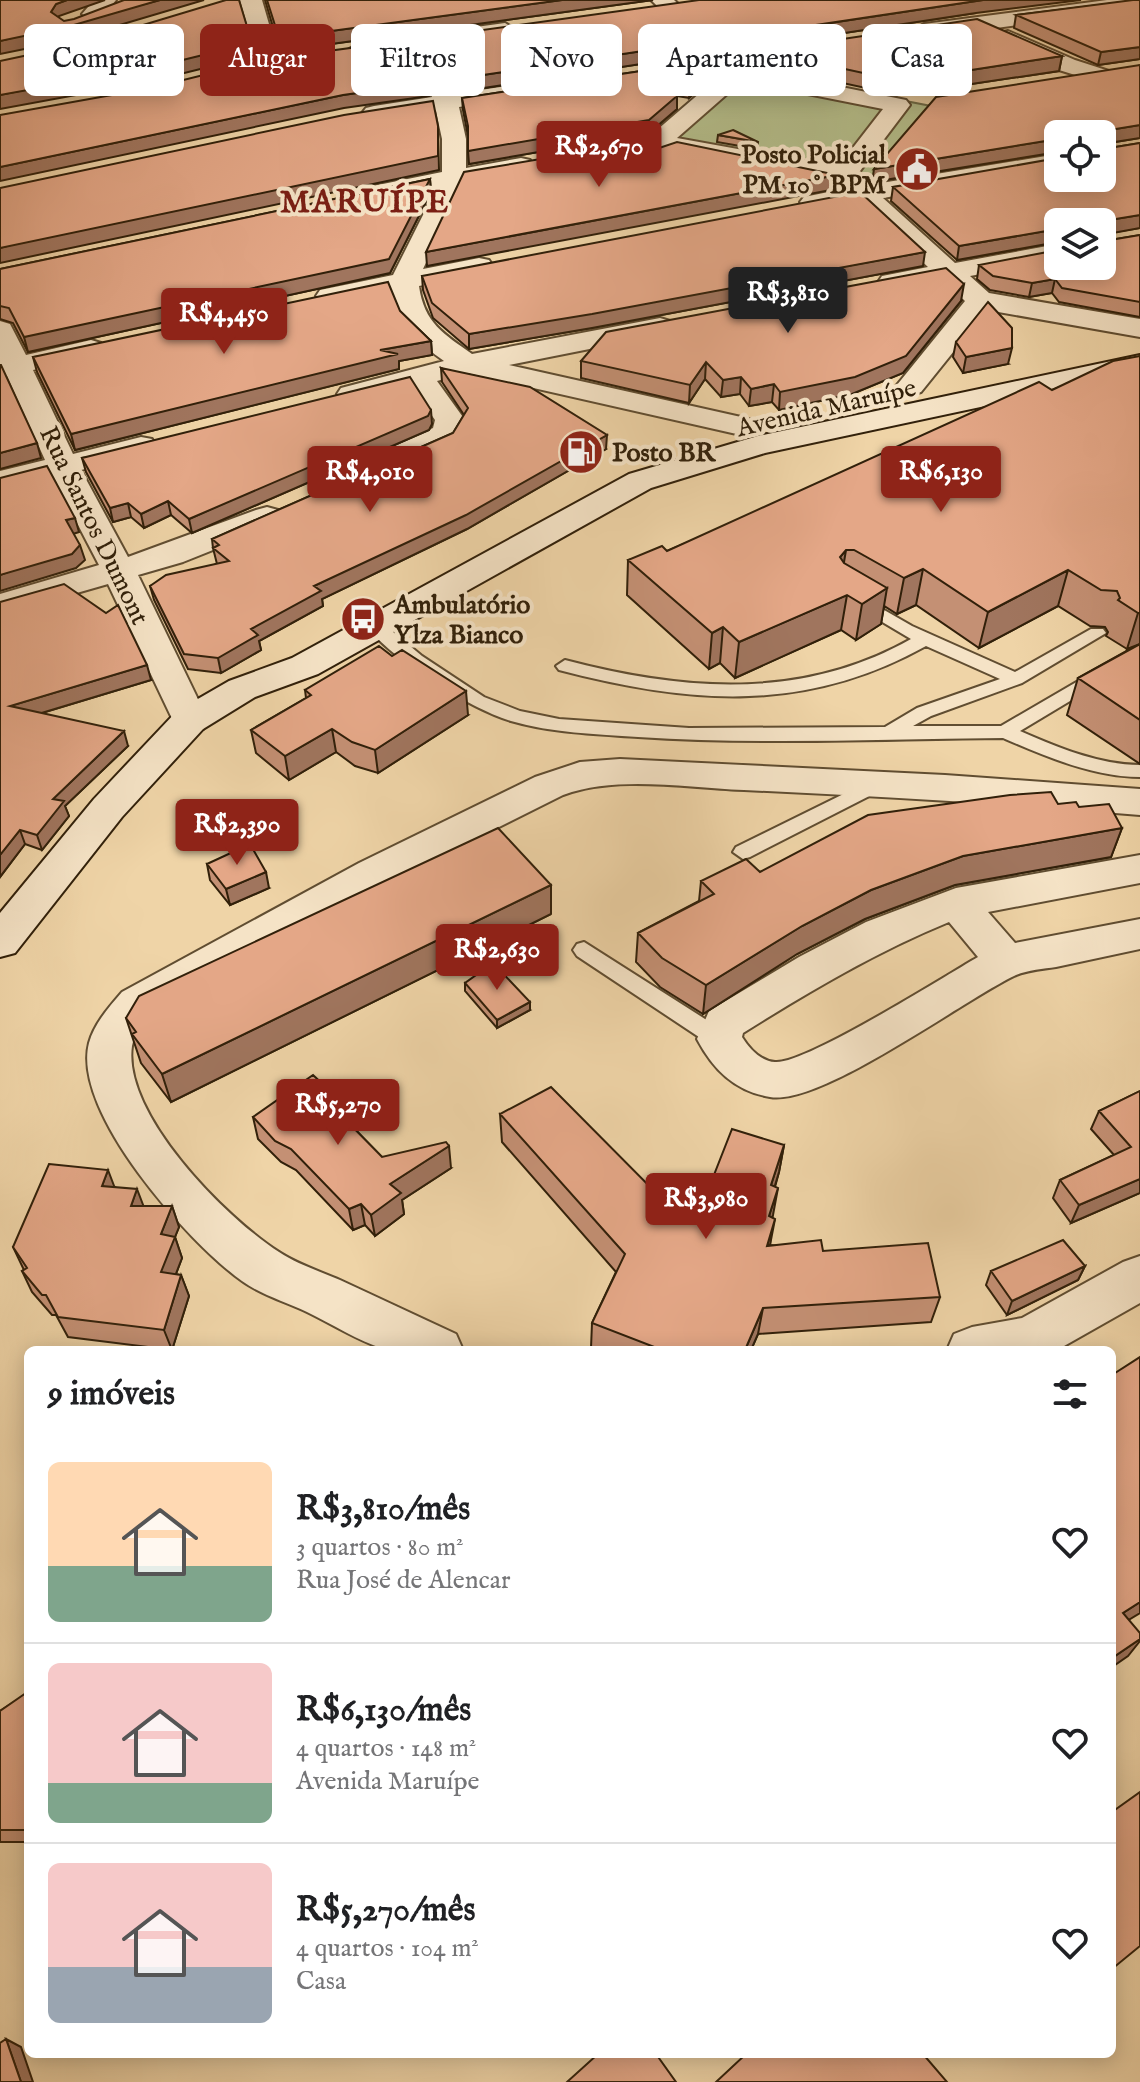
<!DOCTYPE html>
<html lang="pt">
<head>
<meta charset="utf-8">
<style>
  :root { --surface:#fff; --page:#f2f2f2; --text:#202124; --muted:#757577; --line:#e0e0e0; --accent:#8f2418 }
  body { margin:0; font-family:"IM FELL English",serif; background:var(--page); color:var(--text); height:100vh; display:flex; flex-direction:column; font-size:30px; white-space:nowrap }
  * { box-sizing:border-box; margin:0 }
  p { font-size:26px; color:var(--muted) }
  .icon { flex:none; width:44px; height:44px; fill:none; stroke:currentColor; stroke-width:2; stroke-linecap:round; stroke-linejoin:round }
  .map { position:relative; flex:1; overflow:hidden }
  .side { position:absolute; left:24px; top:1346px; width:1092px; height:712px; display:flex; flex-direction:column; background:var(--surface); border-radius:12px; box-shadow:0 4px 20px #0003 }
  .side>* { flex:none }
  .top-card { position:absolute; left:24px; top:24px; width:1092px; height:72px; display:flex; gap:16px }
  .buttons { position:absolute; left:1044px; top:120px; display:grid; gap:16px }
  .buttons a { display:grid; place-items:center; width:72px; height:72px; border-radius:12px; background:var(--surface); box-shadow:0 4px 20px #0003; font-size:40px }
  .price { position:absolute; translate:-50% -68px; padding:0 18px; border-radius:8px; background:var(--accent); color:#fff; font-size:26px; line-height:52px; filter:drop-shadow(0 2px 4px #0008) }
  .price::after { content:''; position:absolute; left:50%; top:48px; width:24px; height:18px; margin-left:-12px; background:inherit; clip-path:polygon(0 0,100% 0,50% 100%) }
  .price.on { background:#222; color:#fff }
  ul { padding:0; list-style:none }
  li { display:flex; align-items:center; gap:24px; height:200px; padding:0 24px }
  li+li { border-top:2px solid var(--line) }
  li span { display:grid; place-items:center; flex:none; width:224px; height:160px; border-radius:12px; color:#555 }
  li>.icon { margin-inline-start:auto }
  span .icon { width:96px; height:96px; fill:#fffc; stroke-width:1 }
  li b { font-size:34px }
  h2 { display:flex; justify-content:space-between; align-items:center; height:96px; padding:0 24px; font-size:34px }
  .pill { padding:0 28px; border-radius:12px; background:var(--surface); box-shadow:0 4px 20px #0003; font-size:28px; line-height:72px }
  .pill.on { background:var(--accent); color:#fff }
  .map>svg:first-child { display:block }
  .green { fill:#b4be8b; stroke:#726f4a; stroke-width:2 }
  .lines { fill:none; stroke-linecap:round; stroke-linejoin:round }
  .service-casing { stroke:#604d31; stroke-width:4 }
  .minor-casing { stroke:#604d31; stroke-width:4 }
  .secondary-casing { stroke:#31200a; stroke-width:4 }
  .service { fill:#f5e3c6; fill-rule:evenodd }
  .minor { fill:#f5e3c6; fill-rule:evenodd }
  .secondary { fill:#f5e3c6; fill-rule:evenodd }
  .wall { fill:#c49074; stroke:#31200a; stroke-width:2 }
  .shaded-wall { fill:#a0755e; stroke:#31200a; stroke-width:2 }
  .building { fill:#e4a787; stroke:#31200a; stroke-width:2 }
  .labels { text-anchor:middle; stroke-width:8; stroke-linejoin:round; paint-order:stroke }
  .far-poi-label { font-size:26px; font-weight:bold; fill:#31200a; stroke:#f5e3c6; text-anchor:start }
  .far-street-label { font-size:26px; fill:#31200a; stroke:#f5e3c6 }
  .far-district-label { font-size:32px; font-weight:bold; letter-spacing:2px; fill:#7a1f14; stroke:#f5e3c6 }
</style>
</head>
<body>
<div class="map">
<svg width="1140" height="2082" viewBox="0 0 1140 2082">
  <rect width="100%" height="100%" fill="#efd4a7"/>
  <filter id="stains"><feTurbulence type="fractalNoise" baseFrequency=".0025" numOctaves="4"/><feColorMatrix values="0 0 0 0 .2 0 0 0 0 .09 0 0 0 0 .02 0 0 0 .5 -.17"/></filter>
  <radialGradient id="worn" r=".72"><stop offset=".6" stop-color="#630" stop-opacity="0"/><stop offset="1" stop-color="#630" stop-opacity=".3"/></radialGradient>
  <path class="green" d="M736,68L931,106L865,189L728,166L652,143Z"/>
  <g class="lines">
    <g class="service-casing">
      <path id="service" d="M858,595L912,626L1015,672L1091,629H1103L1106,633L1022,683L931,716L913,726H1001L1140,645V659L1020,731C1057,747 1099,765 1140,765V777C1093,777 1045,756 1003,738C881,739 759,745 638,737C596,734 552,733 511,721C469,708 393,660 365,625L374,620L380,621L422,656L484,697L520,711L559,719L689,728L885,727L917,708L1000,679L926,646C804,714 689,704 559,670L556,666L565,660C683,691 801,701 911,639L852,604L849,600Z
        M878,777L888,783L885,788L750,857L743,859L733,852L736,847Z
        M584,942L727,1033L730,1039L727,1045L719,1048L711,1045L577,956L573,950L577,944Z"/>
    </g>
    <g class="minor-casing">
      <path id="minor" d="M94,0H116L101,19L93,20L82,14Z
        M240,0H262L280,62L277,67H261L258,62Z
        M651,0H674L722,45L711,52L703,50Z
        M1107,0H1140V8L924,38L913,31L924,24Z
        M505,23L516,30L513,35L444,45L446,75L454,94L520,84L528,86L532,91L528,96L459,107L466,139V168L521,158L530,160L533,165L530,170L464,183L423,269L479,258L489,260L493,266L489,272L419,286C424,323 444,334 472,354L660,318L670,321L674,327L670,333L509,365L741,417L752,420L756,426L752,432L741,435L467,373L437,381L465,420L459,440L348,492L337,495L326,492L321,485L326,478L433,428L435,420L412,387L352,403L341,400L337,394L341,388L444,361C419,343 396,323 392,292L330,304L320,302L316,296L320,290L393,275L436,189L372,201L363,198L359,193L363,188L442,172V139L436,111L374,120L366,118L362,113L366,108L374,106L432,97L424,75L422,48L359,57L348,50L359,43Z
        M1008,31L1075,60L1140,81V95L1059,70L1000,43L997,38L1000,33Z
        M737,66L906,100L910,105L857,175L869,185L1058,154V168L883,198L955,263L1058,244V260L970,276L989,293L1140,319V337L987,310L921,392L911,395L901,392L896,386L901,380L965,301L943,281L892,290L882,288L878,282L882,276L928,267L858,202L813,210L804,207L800,202L804,197L843,189L837,182L658,149L589,161L580,159L577,154L580,149L589,147L650,136L729,68ZM742,81L883,109L838,167L677,138Z
        M0,321L10,324L26,355L91,340L101,343L105,349L101,355L33,370L73,454L141,437L152,439L156,446L152,453L81,470L128,557L256,510L267,507L278,510L283,517L278,524L183,562L138,575L208,720L203,729L190,732L177,729L108,584L0,615V594L99,565L53,477L0,491V471L45,460L7,376L0,378Z
        M620,759L945,775L1140,789V815C1008,804 876,796 744,790C686,788 618,775 563,795L387,883L152,1016C145,1024 134,1034 132,1046C122,1114 226,1218 279,1252C297,1264 319,1271 340,1280C379,1298 417,1316 456,1334L463,1350C442,1350 404,1355 384,1349C358,1341 332,1324 307,1312C286,1302 261,1295 242,1281C189,1243 71,1112 89,1043C94,1024 109,1007 122,992L359,863L535,777L580,762Z
        M1140,855V883L988,912L1015,943L1140,919V949C1112,955 1084,961 1056,967C1043,969 1026,970 1014,976C962,1001 821,1106 770,1097C734,1091 713,1069 697,1039L709,1011L799,957L866,922L956,888ZM949,922L978,957C945,976 804,1065 775,1062C760,1061 749,1048 742,1037L743,1033C810,991 876,952 949,922Z
        M1140,1256V1303L1057,1350H947L954,1334L972,1327L1022,1318L1123,1262Z"/>
    </g>
    <g class="secondary-casing">
      <path id="secondary" d="M1140,355V373L765,453L651,488L318,674L255,697L203,729L122,817L15,953L0,957V913L94,799L177,711L229,681L292,658L629,474L758,436Z"/>
    </g>
    <use href="#service" class="service"/>
    <use href="#minor" class="minor"/>
    <use href="#secondary" class="secondary"/>
  </g>
  <path class="wall" d="M265,0H653L280,51Z
    M1140,0V59L1098,65L1014,28L1016,15Z
    M976,13L457,92L449,74L446,35Z
    M762,51L1062,56L1059,71L898,95L760,65Z
    M721,59L720,72L689,98L677,96V109L649,133L469,164L468,136L463,110L462,98Z
    M1140,65V138L1103,144V149L1140,143V228L1103,234L1104,241L1140,235V317L1059,302L1052,293L1029,297L990,290L977,279L979,265L1102,266L1058,222V242L957,260L891,201L893,187L1102,178L1058,134V152L872,182Z
    M718,135L758,142L757,149L717,142Z
    M430,179L431,192L390,273L28,352L13,323L0,319V269Z
    M923,266L592,328L469,349L433,318L423,290L422,276Z
    M961,301L903,373L852,394L779,410L772,402L749,406L740,394L721,397L705,379L689,403L581,378V361Z
    M400,311L431,341L432,355L399,361V369L75,450L37,372L33,357Z
    M956,342L1008,364L963,373L953,357Z
    M1140,356V764L1067,715L1078,678L1137,645L1127,649L1106,636L1108,632L1105,627L1090,626L1058,606L979,648L916,605L897,614L884,606L881,624L856,640L841,630L735,678L720,663L709,669L627,595L628,560L667,551L1052,390Z
    M441,368L606,449L467,529L322,599L323,606L259,641L261,650L221,673L188,669L154,600L150,586L217,564L213,548L212,539L453,433L464,415L442,382Z
    M432,424L429,430L192,533L171,515L144,528L131,517L113,522L86,472L82,458Z
    M0,602L151,680L42,713L128,746L65,806L69,816L42,850L25,844L0,877Z
    M305,690L468,715L378,773L355,766L336,752L289,780L256,753L251,730L306,698Z
    M1058,804L1079,807L1122,828L1111,857L955,885L865,919L797,954L703,1014L660,987L636,962L638,933L699,901L701,881L760,872Z
    M207,864L269,888L230,905L210,880Z
    M551,914L171,1102L141,1063L126,1018Z
    M465,983L530,1010L497,1028L465,991Z
    M1140,1091V1193L1071,1223L1053,1198L1060,1180L1114,1155L1091,1129L1099,1111Z
    M342,1102L345,1119L382,1157L451,1168L402,1200L404,1214L375,1236L365,1225L353,1230L296,1170L281,1162L258,1139L253,1117Z
    M500,1114L676,1213L710,1185L784,1145L779,1172L775,1187L770,1245L823,1251L940,1297L931,1322L758,1334L751,1350H597L591,1348L592,1323L616,1272L502,1142Z
    M115,1187L143,1206H172L179,1227L175,1237L182,1258L176,1274L181,1275L189,1296L172,1350L68,1337L56,1315H52L32,1292L22,1271L24,1270L13,1247Z
    M1085,1266L1078,1280L1007,1315L986,1285L991,1271Z
    M28,1693V1842H0V1711Z"/>
  <path class="shaded-wall" d="M67,0H105L59,16L54,25L51,12L56,4Z
    M160,0H204L69,40L0,54V41Z
    M562,0H653L280,51L279,38Z
    M983,0H1081L976,13L457,92L456,79Z
    M252,43L253,56L152,81L0,109V95Z
    M1140,47V59L1098,65L1101,52Z
    M1062,56L1059,71L898,95L900,81Z
    M721,59L720,72L689,98L690,86Z
    M428,83L429,96L344,108L0,181V167L343,95Z
    M677,96V109L649,133L469,164L468,151Z
    M1140,125V138L1102,144L1103,131Z
    M438,126L439,170L0,263V248Z
    M1058,139V152L872,182L874,169Z
    M647,141V154L632,157Z
    M837,175L836,189L427,266L426,252Z
    M430,179L431,192L390,273L28,352L24,337Z
    M1140,215V228L1102,235L1103,221Z
    M1058,229V242L957,260L959,246Z
    M925,252L923,266L592,328L469,349V334Z
    M1055,279L1052,293L1029,297L1032,283Z
    M964,284L961,301L903,373L852,394L779,410L780,392Z
    M431,341L432,355L399,361V369L75,450L71,434L380,350Z
    M1012,348L1008,364L963,373L966,357Z
    M706,362L705,379L689,403L690,385Z
    M741,377L740,394L721,397L723,380Z
    M774,384L772,402L749,406L751,389Z
    M431,410L432,424L429,430L192,533L189,519Z
    M607,435L606,449L467,529L322,599L323,606L259,641L261,650L221,673L218,658L251,629L314,586Z
    M37,443L41,458L0,469V453Z
    M168,501L171,515L144,528L141,514Z
    M128,503L131,517L113,522L110,508Z
    M75,518L79,532L70,535L66,520Z
    M80,545L85,560L76,568L0,591V575Z
    M846,550L840,586V557Z
    M923,569L916,605L897,614L904,578Z
    M1068,570L1058,606L979,648L988,612Z
    M887,588L881,624L856,640L862,604Z
    M847,595L841,630L735,678L739,642Z
    M1138,613H1140V644L1127,649Z
    M723,627L720,663L709,669L712,633Z
    M147,665L151,680L15,721L10,706Z
    M466,691L468,715L378,773L375,750Z
    M332,729L336,752L289,780L285,756Z
    M124,731L128,746L65,806L69,816L42,850L37,835L53,799Z
    M1122,828L1111,857L955,885L865,919L797,954L703,1014L706,985L802,926L871,890L963,856Z
    M20,830L25,844L0,877V855Z
    M266,872L269,888L230,905L226,889Z
    M551,885V914L171,1102L162,1074Z
    M530,1002V1010L497,1028V1020Z
    M342,1102L346,1124L337,1111Z
    M784,1145L779,1172L767,1212L771,1185Z
    M449,1146L451,1168L402,1200L404,1214L375,1236L371,1215L390,1184Z
    M108,1170L116,1191L102,1186Z
    M1140,1179V1193L1071,1223L1079,1205Z
    M778,1188L773,1215L764,1243L769,1216Z
    M137,1189L145,1210L131,1206Z
    M361,1204L365,1225L353,1230L349,1209Z
    M172,1206L179,1227L175,1237L182,1258L169,1292L161,1272V1234Z
    M775,1219L770,1245L767,1246Z
    M1085,1266L1078,1280L1007,1315L1012,1301Z
    M181,1275L189,1296L172,1350L164,1330Z
    M763,1308L758,1334L751,1350H745Z
    M1140,1602V1613L1112,1630L1123,1613Z
    M1140,1639V1641L1128,1656L1112,1667V1658Z
    M6,2039L21,2047L33,2082H21Z"/>
  <path class="building" d="M0,0H67L56,4L51,12L64,21L74,19L124,0H160L67,27L0,41Z
    M226,0H239L252,43L150,68L0,95V61L80,44Z
    M267,0H562L279,38Z
    M699,0H983L456,79L448,61L446,35Z
    M1133,0H1140V47L1101,52L1016,15Z
    M977,19L1062,56L900,81L762,51Z
    M418,39L420,62L428,83L343,95L0,167V115L151,88L268,59Z
    M721,59L690,86L650,78L649,82L677,96L649,120L468,151V126L462,98Z
    M1140,65V125L1103,131V149L1140,143V215L1103,221L1104,241L1140,235V302L1062,288L1055,279L1032,283L993,276L979,265L1058,250V266H1102V222H1058V229L959,246L893,187L1058,158V178H1102V134H1058V139L874,169L936,97Z
    M433,101L438,126V156L0,248V188L344,115Z
    M733,130L758,142L718,135Z
    M647,141L632,157L677,142L837,175L426,252L464,172Z
    M430,179L389,259L24,337L9,308L0,306V269Z
    M860,192L925,252L592,314L469,334L432,303L422,276Z
    M946,268L964,284L906,356L855,377L780,392L774,384L751,389L741,377L723,380L706,362L690,385L581,361L606,332Z
    M388,282L400,311L431,341L380,350L398,354L71,434L33,357Z
    M988,302L1012,328V348L966,357L956,342Z
    M1140,356V613H1138L1118,600L1120,598L1117,591L1101,590L1068,570L988,612L923,569L904,578L854,550H846L840,557L844,563L887,588L862,604L847,595L739,642L723,627L712,633L628,560L662,546L667,551L1039,382L1052,390L1113,361Z
    M0,365H1L37,443L0,453Z
    M441,368L530,387L607,435L466,515L314,586L321,591L251,629L258,635L218,658L184,654L150,586L166,575L229,561L213,548L219,545L212,539L453,433L468,408Z
    M410,377L431,410L428,416L189,519L168,501L141,514L128,503L110,508L82,458Z
    M47,466L75,518L66,520L80,545L72,554L0,575V478Z
    M64,584L106,613L118,605L147,665L10,706L124,731L53,799L64,801L37,835L20,830L0,855V602Z
    M1140,644V720L1078,678Z
    M379,646L392,656L402,650L466,691L375,750L352,742L332,729L285,756L251,730L311,695L305,690Z
    M1051,792L1058,804L1076,802L1079,807L1109,804L1122,828L963,856L871,890L802,926L706,985L662,958L638,933L714,894L701,881L746,859L760,872L868,815L1010,795Z
    M498,828L551,885L162,1074L132,1034L136,1032L126,1018L139,996Z
    M250,844L266,872L226,889L207,864Z
    M493,963L530,1002L497,1020L465,983Z
    M313,1075L342,1102L337,1111L382,1157L446,1142L449,1146L390,1184L401,1193L371,1215L361,1204L349,1209L291,1149L275,1141L253,1117Z
    M551,1087L676,1213L689,1179L710,1185L732,1129L784,1145L771,1185L778,1188L769,1216L775,1219L767,1246L821,1240L823,1251L928,1243L940,1297L763,1308L745,1350H662L592,1323L625,1254L500,1114Z
    M1140,1091V1179L1079,1205L1060,1180L1131,1147L1099,1111Z
    M49,1164L108,1170L102,1186L137,1189L131,1206H172L161,1234L175,1237L161,1272L181,1275L164,1330L58,1317L46,1295H42L22,1271L27,1268L13,1247Z
    M1063,1240L1085,1266L1012,1301L991,1271Z
    M1140,1357V1602L1123,1613L1140,1633V1639L1112,1658V1375Z
    M26,1693H28V1830H0V1711Z
    M1140,1792V1946L1112,1969V1812Z
    M6,2039L21,2082H0V2043Z
    M598,2054H656L676,2082H567Z
    M746,2054H923L947,2082H716Z"/>
  <defs>
    <g id="civic-disc" transform="scale(2.3)"><circle r="9.5" fill="#8f2418" stroke="#f5e3c6"/><path d="M-.6-6.5H3V-4.5H.6V-3L4-1V1h2V6H-6V1h2V-1L-.6-3ZM-1.2 2.5V6h2.4V2.5Z" fill="#fff"/></g>
    <g id="fuel-disc" transform="scale(2.3)"><circle r="9.5" fill="#8f2418" stroke="#f5e3c6"/><path d="M-5.5-6h7V0h2V4h1.3V-2.5L3-4.5l.8-.8L6-3V5H2.5V1h-1V6h-7ZM-4.2-4.7v3.2H.2V-4.7Z" fill="#fff"/></g>
    <g id="bus-disc" transform="scale(2.3)"><circle r="9.5" fill="#8f2418" stroke="#f5e3c6"/><path d="M-5-6H5V4H4V6H2V4H-2V6H-4V4H-5ZM-3.5-4V0h7V-4ZM-3.5 1.2v1.5H-2V1.2ZM2 1.2v1.5H3.5V1.2Z" fill="#fff"/></g>
  </defs>
  <g fill-rule="evenodd">
    <use href="#civic-disc" x="917" y="169"/>
    <use href="#fuel-disc" x="581" y="452"/>
    <use href="#bus-disc" x="363" y="619"/>
  </g>
  <g class="labels">
    <g class="far-poi-label">
      <text x="886" y="163" text-anchor="end">Posto Policial<tspan x="886" dy="30">PM 10˚ BPM</tspan></text>
      <text x="612" y="461">Posto BR</text>
      <text x="394" y="613">Ambulatório<tspan x="394" dy="30">Ylza Bianco</tspan></text>
    </g>
    <g class="far-street-label">
      <text transform="translate(826 407) rotate(-13)" y="9">Avenida Maruípe</text>
      <text transform="translate(95 525) rotate(64)" y="9">Rua Santos Dumont</text>
    </g>
    <g class="far-district-label">
      <text x="365" y="212">MARUÍPE</text>
    </g>
  </g>
  <rect width="100%" height="100%" filter="url(#stains)"/>
  <rect width="100%" height="100%" fill="url(#worn)"/>
</svg>
<div class="buttons">
<a><svg class="icon" aria-label="locate" viewBox="0 0 24 24"><circle cx="12" cy="12" r="6"/><path d="M12 2v4M12 18v4M2 12h4M18 12h4"/></svg></a>
<a><svg class="icon" aria-label="layers" viewBox="0 0 24 24"><path d="M12 4l9 5-9 5-9-5zM3 14l9 5 9-5"/></svg></a>
</div>
<b class="price" style="left:599px;top:189px">R$2,670</b>
<b class="price on" style="left:788px;top:335px">R$3,810</b>
<b class="price" style="left:224px;top:356px">R$4,450</b>
<b class="price" style="left:370px;top:514px">R$4,010</b>
<b class="price" style="left:941px;top:514px">R$6,130</b>
<b class="price" style="left:237px;top:867px">R$2,390</b>
<b class="price" style="left:497px;top:992px">R$2,630</b>
<b class="price" style="left:338px;top:1147px">R$5,270</b>
<b class="price" style="left:706px;top:1241px">R$3,980</b>
<div class="top-card">
<a class="pill">Comprar</a>
<a class="pill on">Alugar</a>
<a class="pill">Filtros</a>
<a class="pill">Novo</a>
<a class="pill">Apartamento</a>
<a class="pill">Casa</a>
</div>
<section class="side">
<h2>9 imóveis<svg class="icon" aria-label="filters" viewBox="0 0 24 24"><path d="M4 7h16M4 17h16"/><circle cx="9" cy="7" r="2"/><circle cx="15" cy="17" r="2"/></svg></h2>
<ul>
<li><span style="background:linear-gradient(#ffd9b3 65%,#7fa58c 0)"><svg class="icon" aria-label="home" viewBox="0 0 24 24"><path d="M3 11l9-7 9 7M6 9v11h12V9"/></svg></span><div><b>R$3,810/mês</b><p>3 quartos · 80 m²</p><p>Rua José de Alencar</p></div><svg class="icon" aria-label="heart" viewBox="0 0 24 24"><path d="M12 20l-8-8c-3-5 5-10 8-4 3-6 11-1 8 4z"/></svg></li>
<li><span style="background:linear-gradient(#f6c9c9 75%,#7fa58c 0)"><svg class="icon" aria-label="home" viewBox="0 0 24 24"><path d="M3 11l9-7 9 7M6 9v11h12V9"/></svg></span><div><b>R$6,130/mês</b><p>4 quartos · 148 m²</p><p>Avenida Maruípe</p></div><svg class="icon" aria-label="heart" viewBox="0 0 24 24"><path d="M12 20l-8-8c-3-5 5-10 8-4 3-6 11-1 8 4z"/></svg></li>
<li><span style="background:linear-gradient(#f6c9c9 65%,#9aa5b1 0)"><svg class="icon" aria-label="home" viewBox="0 0 24 24"><path d="M3 11l9-7 9 7M6 9v11h12V9"/></svg></span><div><b>R$5,270/mês</b><p>4 quartos · 104 m²</p><p>Casa</p></div><svg class="icon" aria-label="heart" viewBox="0 0 24 24"><path d="M12 20l-8-8c-3-5 5-10 8-4 3-6 11-1 8 4z"/></svg></li>
</ul>
</section>
</div>
</body>
</html>
